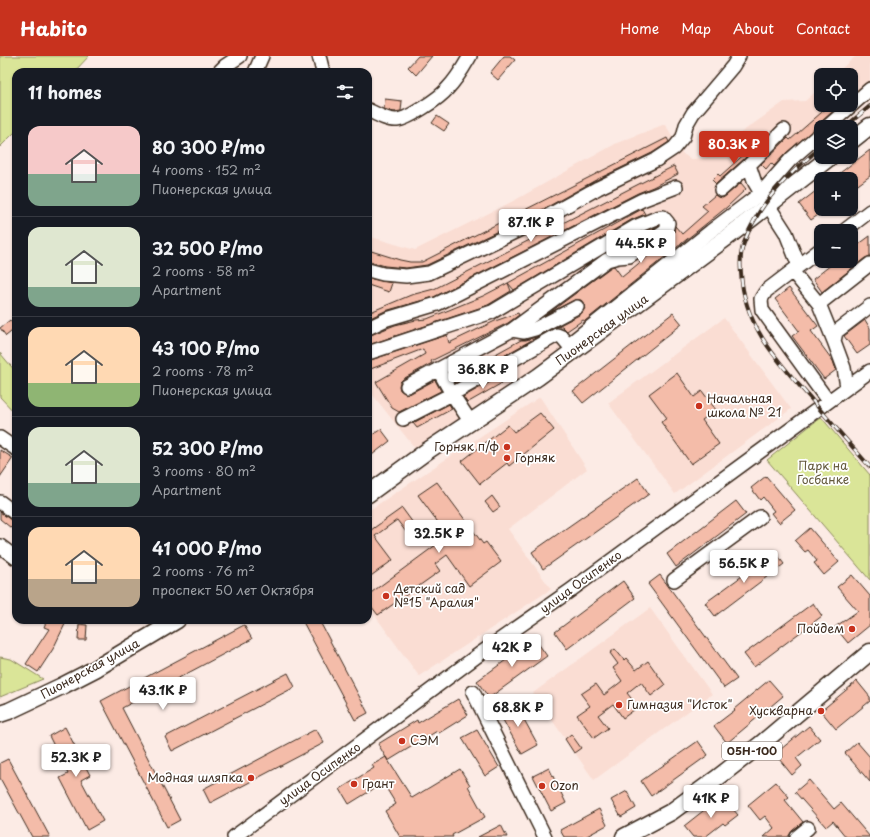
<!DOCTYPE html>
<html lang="en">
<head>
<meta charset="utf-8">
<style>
  :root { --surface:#171b24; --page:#242831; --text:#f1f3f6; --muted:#9ea1a6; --line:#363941; --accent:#c8321e }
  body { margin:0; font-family:"Playpen Sans",sans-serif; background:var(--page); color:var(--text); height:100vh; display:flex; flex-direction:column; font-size:15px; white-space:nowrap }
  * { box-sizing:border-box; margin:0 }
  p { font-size:13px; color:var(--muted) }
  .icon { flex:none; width:22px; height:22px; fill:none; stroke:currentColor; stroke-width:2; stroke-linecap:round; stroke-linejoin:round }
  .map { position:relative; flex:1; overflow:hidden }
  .side { position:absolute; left:12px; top:12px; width:360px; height:556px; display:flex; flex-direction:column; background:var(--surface); border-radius:12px; box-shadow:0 1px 3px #0004 }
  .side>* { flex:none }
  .tools { position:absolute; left:814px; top:12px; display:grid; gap:8px }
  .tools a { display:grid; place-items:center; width:44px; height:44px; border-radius:8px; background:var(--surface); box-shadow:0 1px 3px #0004; font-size:20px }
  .price { position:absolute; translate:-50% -34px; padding:0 9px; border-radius:4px; background:#fff; color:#222; font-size:13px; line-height:26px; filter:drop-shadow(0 1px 2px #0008) }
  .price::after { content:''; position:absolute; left:50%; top:24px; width:12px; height:9px; margin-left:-6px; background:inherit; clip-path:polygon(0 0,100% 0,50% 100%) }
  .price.selected { background:var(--accent); color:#fff }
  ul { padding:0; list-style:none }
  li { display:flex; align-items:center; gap:12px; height:100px; padding:0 16px }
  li+li { border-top:1px solid var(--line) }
  li span { display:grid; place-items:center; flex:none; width:112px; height:80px; border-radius:12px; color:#555 }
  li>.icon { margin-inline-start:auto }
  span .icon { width:48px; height:48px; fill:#fffc; stroke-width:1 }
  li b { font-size:17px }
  h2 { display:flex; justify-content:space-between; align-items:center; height:48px; padding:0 16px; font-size:17px }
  header { display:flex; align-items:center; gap:24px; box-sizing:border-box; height:56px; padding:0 20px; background:var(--accent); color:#fff }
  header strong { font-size:19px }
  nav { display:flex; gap:22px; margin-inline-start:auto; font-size:14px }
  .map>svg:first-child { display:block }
  .built { fill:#faddd3 }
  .green { fill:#dae598; stroke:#8a885b }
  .building { fill:#f4bca9; stroke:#3b2a1e }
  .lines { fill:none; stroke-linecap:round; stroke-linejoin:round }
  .minor-casing { stroke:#3b2a1e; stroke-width:16 }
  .major-casing { stroke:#3b2a1e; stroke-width:19 }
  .minor { stroke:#fff; stroke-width:13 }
  .major { stroke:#fff; stroke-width:16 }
  .rail-casing { stroke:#3b2a1e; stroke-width:4 }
  .rail { stroke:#fff; stroke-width:2.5; stroke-dasharray:8; stroke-linecap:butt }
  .poi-dot { fill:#c8321e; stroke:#fff; stroke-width:1.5 }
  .labels { text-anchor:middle; stroke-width:3.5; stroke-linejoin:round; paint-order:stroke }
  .shield { fill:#fff; stroke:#766a62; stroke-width:1 }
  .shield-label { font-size:11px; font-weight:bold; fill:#3b2a1e }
  .street-label { font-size:12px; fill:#3b2a1e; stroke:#fff }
  .poi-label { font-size:12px; fill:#3b2a1e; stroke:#fff; text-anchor:start }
  .park-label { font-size:12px; fill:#63593c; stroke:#fff }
</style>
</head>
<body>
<header>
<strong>Habito</strong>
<nav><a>Home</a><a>Map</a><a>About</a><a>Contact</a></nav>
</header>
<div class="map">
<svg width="870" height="781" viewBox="0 0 870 781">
  <rect width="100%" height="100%" fill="#fcebe5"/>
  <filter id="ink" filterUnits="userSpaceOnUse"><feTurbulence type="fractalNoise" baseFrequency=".025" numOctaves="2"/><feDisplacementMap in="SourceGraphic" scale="8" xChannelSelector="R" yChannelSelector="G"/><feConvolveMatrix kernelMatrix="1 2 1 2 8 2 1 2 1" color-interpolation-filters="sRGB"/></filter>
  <g filter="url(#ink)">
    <path class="built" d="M856,0H870V44L838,71H821L792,110L757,150L536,317L418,396L368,333V180L415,194L517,143L617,87L665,68L683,98L691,103L705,102L784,46L805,45L821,31V49H851V19H834Z
      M724,262L791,353L675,438L608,347Z
      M540,341L587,413L508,473L551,533L419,620L368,550V455Z
      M650,552L712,638L594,724L533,637Z"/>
    <path class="green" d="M0,0H89L74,16H16V75L0,91Z
      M0,297L16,316V358L0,341Z
      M821,361L870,419V524L767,404Z
      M0,601L11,603L43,623L0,641Z"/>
    <path class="building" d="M418,0H432L416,19L408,11Z
      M504,0H510L515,4L498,24L490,17Z
      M385,43L402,45L401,55L394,56L384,53Z
      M830,49H840L822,65L819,69L786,97L774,110L771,107L766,113L761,108L788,82L790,84Z
      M437,60L449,68L444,75L432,67Z
      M667,82L669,86L652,97L594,125L542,154L427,209L406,212L385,210L368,205V194L400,204L410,206H422Z
      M758,86L760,87L744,103L716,128L712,124L718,118L720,120Z
      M870,94V120L851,134V123H832Z
      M674,110L678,118L653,131L638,137L434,241L385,255L368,263V257L411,239L434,233Z
      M741,127L746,133L727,151L585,265L583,264L567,275L562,270L556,271L581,258L585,252L584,248L581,244H574L549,257L611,211L614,210L622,221L670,182L674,177L675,170L682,178L708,155L702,150L715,139L718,141L723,142Z
      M821,131V157L811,164L799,148Z
      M642,153L645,158L631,164L514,234L508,227Z
      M659,170L626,192H624L622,188L639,178Z
      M870,180V200L865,202L822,236L813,223L836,205H851V194Z
      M368,222L392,227L389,236L368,229Z
      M508,227L511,235L488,249L368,289V280L395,269L416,264L427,263L483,240Z
      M789,232L818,270L811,275L833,305L836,314L824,323L792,280L799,275L775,243Z
      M518,257L519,259L508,267L431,305L432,307L403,323L400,326L399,330L400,334L406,338L411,337L435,324L441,335L399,356L392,352L376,326L425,298L423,293L368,314V305L447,279L449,287L495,265Z
      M673,257L682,268L583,347L573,335Z
      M10,264L16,272L6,280L0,272Z
      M865,264L870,272V289L857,298L844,280Z
      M539,280L455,327L452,322L521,284H526Z
      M677,317L694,341L702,335L716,354L702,364L719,388L691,408L661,366L667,362L649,338Z
      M499,321L502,327L467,347L463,341Z
      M449,348L452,353L417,372L413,367Z
      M540,357L554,374L509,410L507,407L480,428L462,405L508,369L514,376Z
      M381,373L390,385L368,402V382Z
      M0,394L13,402L0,421Z
      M766,420L795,454L779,467L771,457L774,455L763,441L760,444L751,432Z
      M638,422L649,438L543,513L532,496Z
      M437,426L483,488L486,486L501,506L469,530L447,499L435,508L440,515L378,559L368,546V539L448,480L418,439Z
      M492,440L500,451L493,456L485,446Z
      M736,445L746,458L676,511L667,498Z
      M402,452L424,482L415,488L397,464L375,480L393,504L368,522V470L371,474Z
      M0,456L11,464L16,466V476L0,463Z
      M810,472L839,506L824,519L814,507L817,505L808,494L805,496L795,485Z
      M775,496L784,508L715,560L705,547Z
      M660,519L737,623L724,632L648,528Z
      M852,519L870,540V569L848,587L835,571L858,555L837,531Z
      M623,525L635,542L567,593L555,576Z
      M813,547L822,560L754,611L744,598Z
      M47,564H67L53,593L38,616L26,608L49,573L44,571Z
      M302,564H319L368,657L355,664Z
      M79,568L87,569L86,584H78Z
      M244,569L252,583L122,652L180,764L167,771L101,645Z
      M535,583L547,600L489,642L477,625Z
      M615,593L624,604L626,602L636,614L648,605L665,629L651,640L641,626L627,637L638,651L623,662L613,648L598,659L608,672L594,682L577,659L590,650L581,638L596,628L604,639L622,625L613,612L618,608L610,597Z
      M288,617L295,631L172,695L165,681Z
      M769,624L783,640L727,687L714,670L735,654L734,653Z
      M857,625L870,641V645L836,673L821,655Z
      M458,643L468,659L439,677L437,675L388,705L378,688L417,664L418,667Z
      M515,647L538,689L522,698L498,655Z
      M809,670L820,683L796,702L802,710L792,719L775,698Z
      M65,671L90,719L81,724L103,765L87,774L60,722L68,718L49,680Z
      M316,673L324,687L210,747L203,733Z
      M477,674L499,711L485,720L462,682Z
      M571,678L581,692L574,697L565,683Z
      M698,685L708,699L651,740L641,725Z
      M857,686L870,701V726L845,697Z
      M386,701L412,742L460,713L470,729L468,730L485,761L452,779L453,781H400L385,755L396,748L383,727L349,748L340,733L374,712L372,709Z
      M8,703L50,781H32L0,722V707Z
      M549,712L566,747L551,755L533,720Z
      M809,724L834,753L841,747L870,781H846L833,765L826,771L795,736Z
      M776,726L789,741L785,744L803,766L792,775L788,781H764L774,772L765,760L760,764L748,749Z
      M627,735L636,752L621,761L611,744Z
      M722,740L738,759L725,769L723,767L705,781H693L684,770Z
      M599,753L607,769L585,781H564L560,774Z
      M501,769L507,781H478Z"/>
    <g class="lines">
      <g class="minor-casing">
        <path id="minor" d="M319,0L323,16
          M219,16L225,10L240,0
          M255,16L262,0
          M368,54C376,58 388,65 397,64C408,63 440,42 447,33C457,23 463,12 470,0
          M827,71L870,33
          M749,109L755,127L768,149L786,177L799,210
          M721,134L749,109L784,74
          M844,175L870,155
          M821,193L766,235L761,243L762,254L828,345
          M368,214L383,218L406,220L429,217L546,161L598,132L656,104L674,92L683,81L686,69L693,57L733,10L739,0
          M792,215L819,248L834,285
          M819,248L870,208
          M368,272L387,263L437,248L642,144L676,131
          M512,274L524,276L535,273L577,251
          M569,288L711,175L761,137L791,103L821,77
          M368,297L492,256L635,171L657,162L663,161L668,167L666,175L629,200L618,201L607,204L512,274L407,330
          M438,313L452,338L470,365
          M847,331L844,312L834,285L836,276L870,250
          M403,363L452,338L557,279L562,281L573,294
          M0,382L16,393
          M0,446L16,458
          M0,490L16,502
          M674,524L760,461
          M473,636L545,781
          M234,781L481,597L571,534L870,315
          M797,781L808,772"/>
      </g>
      <g class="major-casing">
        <path id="major" d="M851,85L870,70
          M368,438L427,395L538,321L734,176L830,101
          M0,658L9,655L62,630L95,613L177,564
          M624,781L671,756L716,723L761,688L870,596"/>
      </g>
      <use href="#minor" class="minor"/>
      <use href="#major" class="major"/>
      <g class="rail-casing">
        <path id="rail" d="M845,71L870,50
          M821,91C789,118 758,147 744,187C740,197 740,207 741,217C744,271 779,306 812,344C831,367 851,389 870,411"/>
      </g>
      <use href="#rail" class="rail"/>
    </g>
  </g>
  <g class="poi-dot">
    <circle cx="699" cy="350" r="4"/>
    <circle cx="507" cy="391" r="4"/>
    <circle cx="507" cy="402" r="4"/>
    <circle cx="386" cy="540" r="4"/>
    <circle cx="852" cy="573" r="4"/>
    <circle cx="619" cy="649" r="4"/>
    <circle cx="821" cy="655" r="4"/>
    <circle cx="402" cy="685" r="4"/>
    <circle cx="251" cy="722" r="4"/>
    <circle cx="354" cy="728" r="4"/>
    <circle cx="542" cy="730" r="4"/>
  </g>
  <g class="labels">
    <rect class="shield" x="722" y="686" width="60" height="18" rx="3"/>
    <g class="shield-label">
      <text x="752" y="699">05Н-100</text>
    </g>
    <g class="street-label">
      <text transform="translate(602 274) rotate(-36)" y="4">Пионерская улица</text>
      <text transform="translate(581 526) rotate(-36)" y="4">улица Осипенко</text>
      <text transform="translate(90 613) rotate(-29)" y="4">Пионерская улица</text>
      <text transform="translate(320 718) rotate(-36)" y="4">улица Осипенко</text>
    </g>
    <g class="poi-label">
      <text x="707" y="347">Начальная<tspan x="707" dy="14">школа № 21</tspan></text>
      <text x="499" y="395" text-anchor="end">Горняк п/ф</text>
      <text x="515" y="406">Горняк</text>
      <text x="394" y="537">Детский сад<tspan x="394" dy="14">№15 "Аралия"</tspan></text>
      <text x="844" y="577" text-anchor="end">Пойдем</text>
      <text x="627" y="653">Гимназия "Исток"</text>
      <text x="813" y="659" text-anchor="end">Хускварна</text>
      <text x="410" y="689">СЭМ</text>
      <text x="243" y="726" text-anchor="end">Модная шляпка</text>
      <text x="362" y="732">Грант</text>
      <text x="550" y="734">Ozon</text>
    </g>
    <g class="park-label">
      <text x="823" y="414">Парк на<tspan x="823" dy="14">Госбанке</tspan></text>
    </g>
  </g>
</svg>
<div class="tools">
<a><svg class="icon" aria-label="locate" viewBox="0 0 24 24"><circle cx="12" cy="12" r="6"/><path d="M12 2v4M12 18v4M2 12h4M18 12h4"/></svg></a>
<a><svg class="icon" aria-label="layers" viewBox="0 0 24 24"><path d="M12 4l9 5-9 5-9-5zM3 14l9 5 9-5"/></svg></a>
<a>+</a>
<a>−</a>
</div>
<b class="price selected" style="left:734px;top:109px">80.3K ₽</b>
<b class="price" style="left:531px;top:187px">87.1K ₽</b>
<b class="price" style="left:641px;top:208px">44.5K ₽</b>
<b class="price" style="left:483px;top:334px">36.8K ₽</b>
<b class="price" style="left:439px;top:498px">32.5K ₽</b>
<b class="price" style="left:744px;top:528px">56.5K ₽</b>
<b class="price" style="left:512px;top:612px">42K ₽</b>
<b class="price" style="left:163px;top:655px">43.1K ₽</b>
<b class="price" style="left:518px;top:672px">68.8K ₽</b>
<b class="price" style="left:76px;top:722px">52.3K ₽</b>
<b class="price" style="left:711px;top:763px">41K ₽</b>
<section class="side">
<h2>11 homes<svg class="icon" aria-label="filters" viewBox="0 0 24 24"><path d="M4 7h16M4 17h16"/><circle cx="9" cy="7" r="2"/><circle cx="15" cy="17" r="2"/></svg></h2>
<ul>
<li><span style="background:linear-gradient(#f6c9c9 60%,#7fa58c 0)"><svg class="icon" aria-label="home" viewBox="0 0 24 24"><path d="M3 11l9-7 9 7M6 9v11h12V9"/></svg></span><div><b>80 300 ₽/mo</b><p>4 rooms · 152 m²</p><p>Пионерская улица</p></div></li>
<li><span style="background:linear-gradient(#dfe7d0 75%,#7fa58c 0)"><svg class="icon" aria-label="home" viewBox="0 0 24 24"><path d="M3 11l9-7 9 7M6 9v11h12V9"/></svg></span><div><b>32 500 ₽/mo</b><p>2 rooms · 58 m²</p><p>Apartment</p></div></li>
<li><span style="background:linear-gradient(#ffd9b3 70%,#8fb573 0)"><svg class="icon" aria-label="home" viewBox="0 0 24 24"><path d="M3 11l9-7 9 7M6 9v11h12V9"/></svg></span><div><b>43 100 ₽/mo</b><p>2 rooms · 78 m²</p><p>Пионерская улица</p></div></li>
<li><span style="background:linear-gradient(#dfe7d0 70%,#7fa58c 0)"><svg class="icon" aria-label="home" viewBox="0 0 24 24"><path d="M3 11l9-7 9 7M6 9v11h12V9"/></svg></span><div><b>52 300 ₽/mo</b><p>3 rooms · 80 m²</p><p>Apartment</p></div></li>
<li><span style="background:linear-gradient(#ffd9b3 65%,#b9a48a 0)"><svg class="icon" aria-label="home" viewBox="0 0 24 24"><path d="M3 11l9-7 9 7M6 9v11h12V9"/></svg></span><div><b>41 000 ₽/mo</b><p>2 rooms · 76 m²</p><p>проспект 50 лет Октября</p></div></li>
</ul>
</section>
</div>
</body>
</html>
